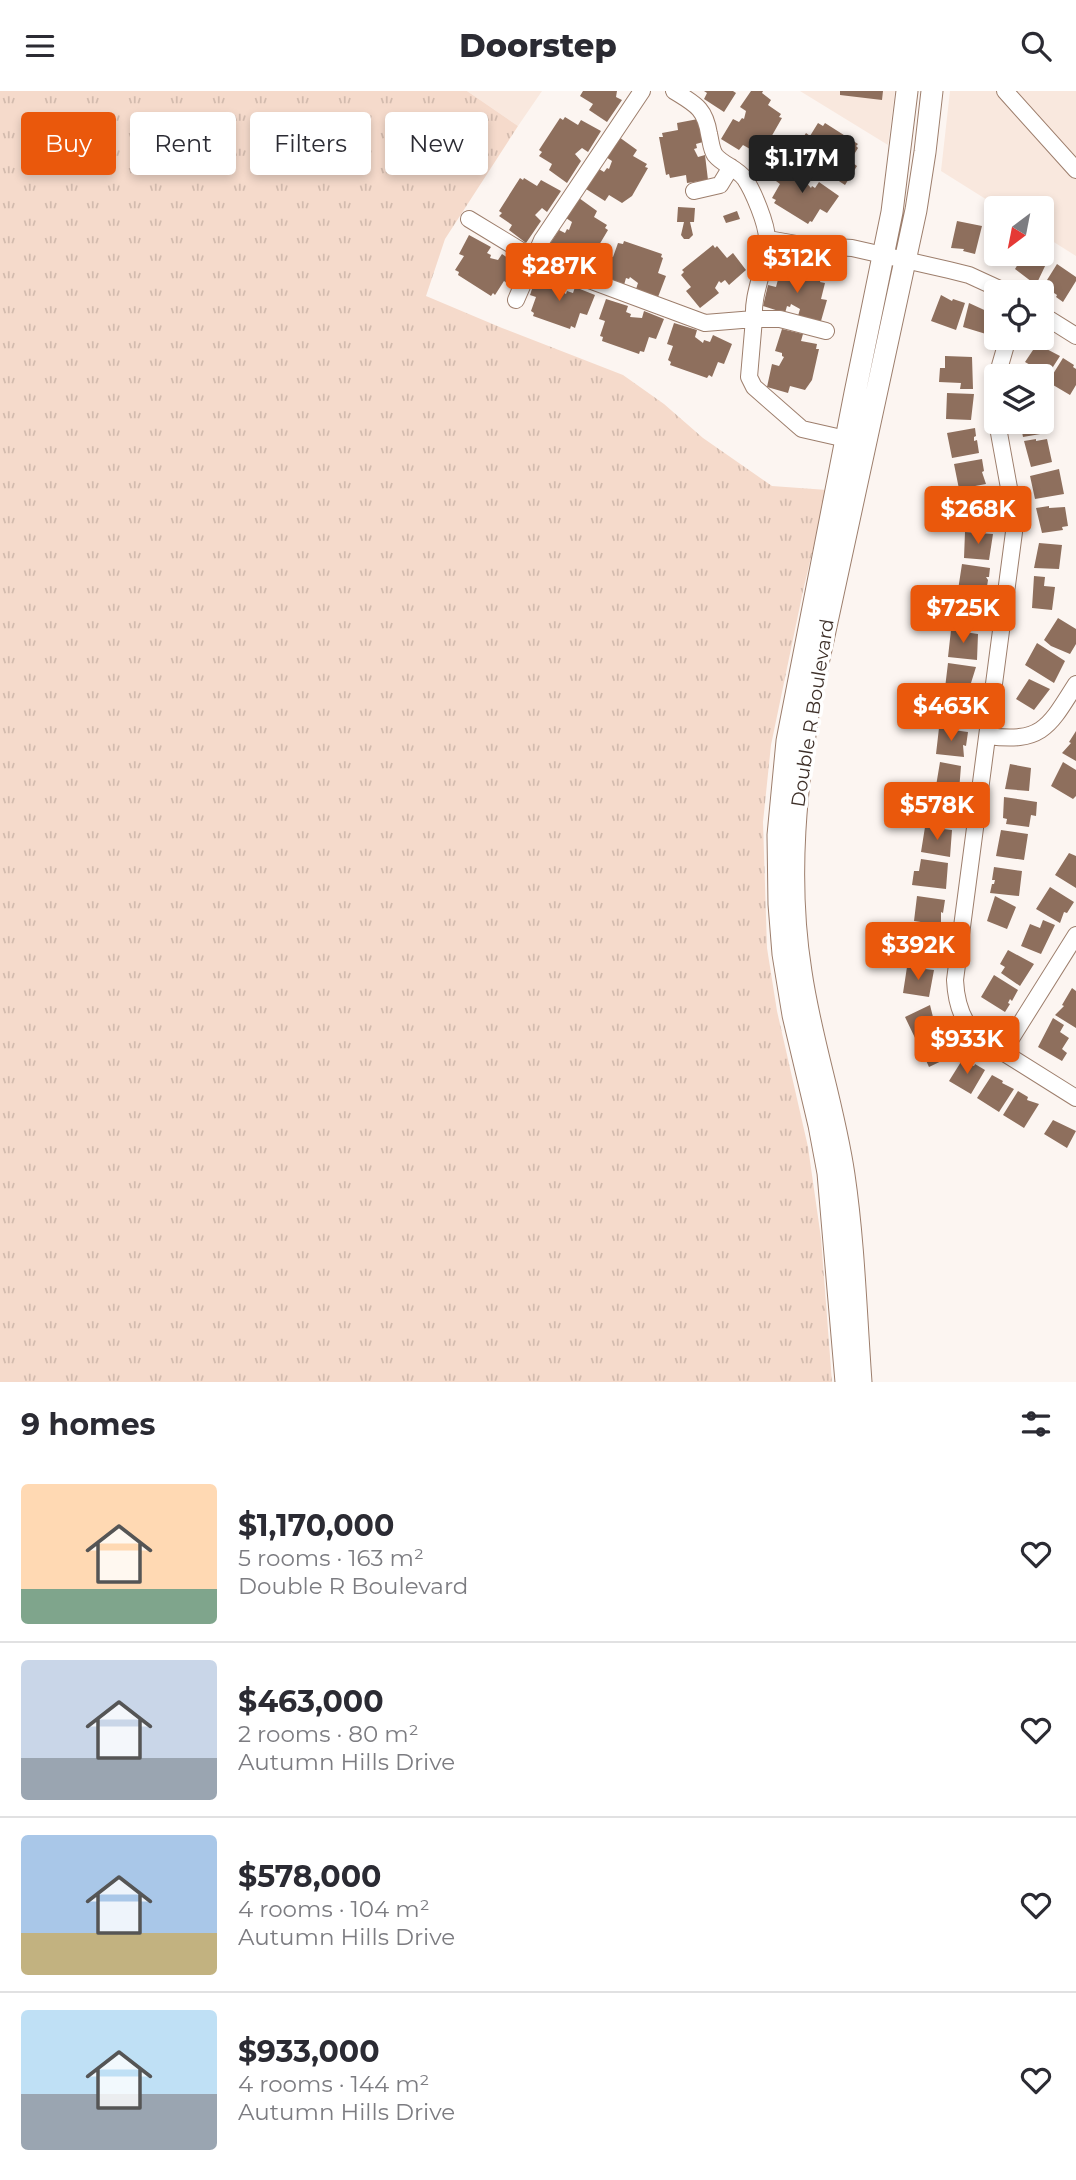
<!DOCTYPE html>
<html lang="en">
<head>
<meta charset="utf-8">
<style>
  :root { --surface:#fff; --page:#f2f2f3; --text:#2b2b33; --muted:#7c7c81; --line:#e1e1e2; --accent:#ea580c }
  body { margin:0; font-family:Montserrat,sans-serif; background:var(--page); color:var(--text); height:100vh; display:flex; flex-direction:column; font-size:26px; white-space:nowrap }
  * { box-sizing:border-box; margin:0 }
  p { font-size:23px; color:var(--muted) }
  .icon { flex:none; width:38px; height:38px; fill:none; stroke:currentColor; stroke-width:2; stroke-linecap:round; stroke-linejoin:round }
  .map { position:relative; height:1291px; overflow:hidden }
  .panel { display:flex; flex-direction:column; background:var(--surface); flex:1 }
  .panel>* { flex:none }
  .hud { position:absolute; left:21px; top:21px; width:700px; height:63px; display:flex; gap:14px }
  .needle { width:46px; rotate:212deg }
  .tools { position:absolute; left:984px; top:105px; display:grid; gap:14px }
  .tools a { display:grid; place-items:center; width:70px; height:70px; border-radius:7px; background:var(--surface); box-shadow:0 4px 10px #0003; font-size:35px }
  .price { position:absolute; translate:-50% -60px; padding:0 16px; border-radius:7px; background:var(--accent); color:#fff; font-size:23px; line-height:46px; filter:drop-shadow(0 2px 4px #0008) }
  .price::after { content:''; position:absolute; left:50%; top:42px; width:21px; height:16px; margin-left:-10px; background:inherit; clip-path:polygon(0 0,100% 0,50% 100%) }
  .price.on { background:#222; color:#fff }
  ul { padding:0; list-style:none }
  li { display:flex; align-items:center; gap:21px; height:175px; padding:0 21px }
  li+li { border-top:2px solid var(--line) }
  li span { display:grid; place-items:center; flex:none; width:196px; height:140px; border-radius:7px; color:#555 }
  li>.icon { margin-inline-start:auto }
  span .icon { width:84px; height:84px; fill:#fffc; stroke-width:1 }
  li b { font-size:30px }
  h2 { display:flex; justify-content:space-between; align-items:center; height:84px; padding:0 21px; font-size:30px }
  .tag { padding:0 24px; border-radius:7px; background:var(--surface); box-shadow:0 4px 10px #0003; font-size:24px; line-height:63px }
  .tag.on { background:var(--accent); color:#fff }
  header { display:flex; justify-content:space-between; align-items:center; height:91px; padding:0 21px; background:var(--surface); font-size:32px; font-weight:800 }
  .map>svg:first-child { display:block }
  .built { fill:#f9e8de }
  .grass { fill:url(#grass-tufts) }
  .building { fill:#8e6f5d }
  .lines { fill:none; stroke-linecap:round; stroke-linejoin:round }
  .minor-casing { stroke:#9d7e6c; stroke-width:18 }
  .major-casing { stroke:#9d7e6c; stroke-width:23 }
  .minor { stroke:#fff; stroke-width:16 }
  .major { stroke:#fff; stroke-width:21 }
  .labels { text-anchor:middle; stroke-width:7; stroke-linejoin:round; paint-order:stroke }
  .street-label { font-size:19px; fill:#3e3029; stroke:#fff }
</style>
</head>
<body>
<header><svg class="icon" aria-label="menu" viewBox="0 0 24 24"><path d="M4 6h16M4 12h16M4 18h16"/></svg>Doorstep<svg class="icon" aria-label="search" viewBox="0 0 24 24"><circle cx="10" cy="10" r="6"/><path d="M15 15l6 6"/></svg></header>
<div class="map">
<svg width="1076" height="1291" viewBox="0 0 1076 1291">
  <defs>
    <pattern id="grass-tufts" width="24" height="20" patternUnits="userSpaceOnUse" patternTransform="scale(1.75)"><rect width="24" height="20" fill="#f5dacb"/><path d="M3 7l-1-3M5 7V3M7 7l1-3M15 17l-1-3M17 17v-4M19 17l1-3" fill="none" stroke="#d3bbae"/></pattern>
  </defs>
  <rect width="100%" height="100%" fill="#fcf5f1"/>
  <path class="built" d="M467,0H542L518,35Z
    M800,0H895L888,54Z
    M950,0H1076V165L1041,143V117H1000L941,80Z"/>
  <path class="grass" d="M0,0H467L518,35L445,148L426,205L502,237L623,284L664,313L703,347L772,395L827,399L803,500L771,654L763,731L767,857L777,920L808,1056L821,1147L832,1291H0Z"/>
  <path class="building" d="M583,0H617L616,6L622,9L607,31L589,19L593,13L580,5Z
    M704,0H733L736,2L724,21L704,8L707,2Z
    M751,0H763L762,2L771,9L768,14L781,23L779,26L782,27L766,55L757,62L743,54L739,59L721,48L733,28L739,31L742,27L744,28L746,20L740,16Z
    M840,0H883L882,9L840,4Z
    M565,26L578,34L581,29L601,40L588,61L582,57L575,63L581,70L567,92L549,79L552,73L539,65L542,61L539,59L560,27L563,29Z
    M698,28L703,51L696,53L697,57L694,58L698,66L705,64L708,89L687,92L686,84L670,87L669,83L666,84L659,46H663L662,42L678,39L677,32Z
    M818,32L823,35L825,32L858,53L856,55L858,57L850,70L857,75L845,94L825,81L829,75L824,72L826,70L818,68L814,74L794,61L806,42L810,45Z
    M619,46L637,59L633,65L647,73L645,76L648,77L632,105L622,112L609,104L605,110L586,98L599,78L604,81L607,77L609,78L612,70L606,66Z
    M786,71L807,84L804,89L811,97L812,95L815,97L819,91L839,105L827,122L820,118L812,131L810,130L808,133L774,112L776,109L772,107L780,93L776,90Z
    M520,87L523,89L524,87L537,95L541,89L561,100L547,121L542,117L535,124L541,130L526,152L509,139L512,134L499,125L502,122L499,120Z
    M579,107L597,120L594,126L607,134L605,137L608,139L592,166L582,174L569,165L565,171L546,159L559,139L565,142L567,138L569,139L572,131L566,127Z
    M678,116L695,117L694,131H690L693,144L689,148H684L681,144L684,131H677Z
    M737,120L740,128L726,132L723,125Z
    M995,128L996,163H1012L1007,171L984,163Z
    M957,130L982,135L975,163L963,160L964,158L951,157Z
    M469,144L491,156L487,162L491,164L490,167L498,169L502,163L522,177L510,194L504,190L495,204L493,202L491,205L458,184L459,181L455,179L464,165L459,163Z
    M624,150L662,163L661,166L663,167L658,182L666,185L658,206L636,198L638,192L630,186L629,188L626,187L624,194L601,185L608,165L613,166L618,152L623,153Z
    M713,154L715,157L717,155L727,167L733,162L746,179L729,194L725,189L721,192L719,190L715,197L719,202L700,217L686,200L691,196L681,184L684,181L682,179Z
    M1024,163H1030L1046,173L1036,194L1015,178Z
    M1057,173L1076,186V190L1063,211L1056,206L1057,204L1054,202L1052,204L1042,197Z
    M783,178L821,188L820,191L825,192L821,208L827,209L821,230L798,225L800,218L791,213L790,216L787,215L785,222L763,215L768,194L776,196L780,181L783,182Z
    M537,183L560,190L557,197L566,203L567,200L573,202L575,196L595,204L587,224L580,222L575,237L571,235L570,238L533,225L534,222L531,220L536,206L530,204Z
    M941,204L952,210L953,208L965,212L956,239L931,230Z
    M606,208L628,215L626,221L631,223L630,226L642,227L644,220L664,228L656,248L649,246L644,261L640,260L639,263L602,250L603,246L600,245L605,230L599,228Z
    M969,212L993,223L986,243L963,236Z
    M674,232L697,239L695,246L703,252L704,249L710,251L713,244L732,253L724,273L718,271L712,286L709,284L707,287L670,274L671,271L668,269L673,255L667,253Z
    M782,238L803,243L801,250L817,253L816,258H819L812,289L805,299L790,295L788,302L767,296L772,273L779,275L784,266L782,265V262L775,260Z
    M1037,253L1060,265L1051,279L1049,277L1046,283L1025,271Z
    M945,265L972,266L973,298H960L961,292L939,291L940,277H945Z
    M1063,267L1074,274L1073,276L1076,278V294L1070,304L1048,291Z
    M947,302L974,303L971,329L946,328Z
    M1041,315H1047L1052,341L1023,346L1020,331H1041Z
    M975,337L976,345L974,346V350L977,349L979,362L952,367L947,342Z
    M1036,348V350L1047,348L1052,371L1031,376L1024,350Z
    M982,368L984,380L982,381L986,393L959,398L954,373Z
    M1059,378L1064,403L1035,408L1030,385Z
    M985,401L993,427L964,432L959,407Z
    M1049,415V417L1065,416L1068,435L1062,436L1063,439L1042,442L1036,417Z
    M965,441L993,443L989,469L964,467Z
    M1039,452L1062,454L1059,478L1034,477Z
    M962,473L990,477L989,486H986L988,489L986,502L958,499Z
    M1034,485L1045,486L1044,495L1055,496L1052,519L1032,517Z
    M956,506L985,510L982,535H961L952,532Z
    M1058,527L1076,538V553L1070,563L1051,555L1044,549Z
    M951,539L978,543L977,569L948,566Z
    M1037,552L1065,570L1054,592L1025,574Z
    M948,572L976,576L971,592H974L973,602L945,597Z
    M1029,588L1050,598L1034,619L1016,608Z
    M947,604L969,608L971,611L968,634L939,631L942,605Z
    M939,637L968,641L966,655L963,654L964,666L936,663Z
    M1076,640V670L1062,662L1071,652L1069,651Z
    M940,671L961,675L959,700L936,695Z
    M1063,671L1076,679V705L1073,708L1051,695Z
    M1010,673L1031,677L1029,700L1005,698Z
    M931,702L959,707L957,719H955L954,723H957L955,732L927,728Z
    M1004,706L1037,711L1036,725L1031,724L1029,736L1006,733L1007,728L1003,727Z
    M925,736L952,739L950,766L921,761Z
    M1001,739L1028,743L1024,769L996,765Z
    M1069,762L1076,765V797L1055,784Z
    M921,768L948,772L946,798L912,794L914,780H919Z
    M994,776L1022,780L1019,805L990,802L992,793H994L995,789H992Z
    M1050,796L1074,811L1067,822L1064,821L1060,832L1036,818Z
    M917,805L945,809L943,822L941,821V834L914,830Z
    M995,805L1016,816L1007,838L987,830Z
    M1043,829L1055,834L1041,863L1021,855L1030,833L1040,837Z
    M911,841L938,844L936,870L907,866Z
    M1008,859L1034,873L1020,895L1001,882L1005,876L1000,873Z
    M907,876L934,879L929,906L903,902Z
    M994,884L1018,899L1012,910L1010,908L1008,912L1010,913L1005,921L981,906Z
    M1072,897L1076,900V937L1055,924L1064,915L1062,914Z
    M930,914L933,926L936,925L941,937L916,949L905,926Z
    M1053,927L1064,934L1060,941L1069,947L1062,958L1067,962L1062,970L1038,956Z
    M944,940L955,961L954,964L929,976L918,952Z
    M964,966L972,971L970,973L974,975L975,973L985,979L971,1003L949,990Z
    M992,984L1003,990L1002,992L1014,998L999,1021L977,1007Z
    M1018,1000L1028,1006L1027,1009L1039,1013L1024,1037L1003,1024Z
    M1053,1029L1076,1040L1067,1057L1044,1043Z"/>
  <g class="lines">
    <g class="minor-casing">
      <path id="minor" d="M1005,0L1076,79
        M694,100L720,94L731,76
        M469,128L538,170L705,232L754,228C752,200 767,176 767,148C767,133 753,100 745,88C737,77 723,74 715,64C711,58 711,51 709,43C705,17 695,13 674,0
        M768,148L802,154L852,157L949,179L969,184L1006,201
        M516,209L542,149L642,0
        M1041,223L1076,245
        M826,240L780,228H754L749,286L754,296L802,338L846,348
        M997,285L1008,247
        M996,294V320
        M997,331L1013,419L1014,441L955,889C956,910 961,930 977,945L1076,1007
        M988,645C1042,652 1049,636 1076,593
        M1002,962L1076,844"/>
    </g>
    <g class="major-casing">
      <path id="major" d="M846,1291L828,1082L819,1034L793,924L783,863L779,813L778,744L787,650L855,302L892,121L907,0
        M861,1291C856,1222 854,1152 844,1084C834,1015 811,950 801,881C786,787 796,693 812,600L916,119L925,61L932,0"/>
    </g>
    <use href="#minor" class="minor"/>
    <use href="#major" class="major"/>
  </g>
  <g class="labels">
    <g class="street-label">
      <text transform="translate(812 622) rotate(-81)" y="7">Double R Boulevard</text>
    </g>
  </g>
</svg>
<div class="tools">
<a><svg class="needle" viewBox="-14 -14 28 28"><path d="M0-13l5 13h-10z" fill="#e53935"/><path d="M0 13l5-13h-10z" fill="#7c7c81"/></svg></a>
<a><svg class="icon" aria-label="locate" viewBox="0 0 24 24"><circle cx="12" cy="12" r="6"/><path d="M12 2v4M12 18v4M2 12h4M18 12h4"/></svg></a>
<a><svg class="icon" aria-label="layers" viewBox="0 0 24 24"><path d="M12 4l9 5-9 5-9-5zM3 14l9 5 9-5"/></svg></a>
</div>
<b class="price on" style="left:802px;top:104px">$1.17M</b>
<b class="price" style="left:797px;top:204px">$312K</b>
<b class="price" style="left:559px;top:212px">$287K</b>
<b class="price" style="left:978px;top:455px">$268K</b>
<b class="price" style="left:963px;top:554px">$725K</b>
<b class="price" style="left:951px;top:652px">$463K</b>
<b class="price" style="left:937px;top:751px">$578K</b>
<b class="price" style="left:918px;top:891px">$392K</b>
<b class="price" style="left:967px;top:985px">$933K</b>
<div class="hud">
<a class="tag on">Buy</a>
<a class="tag">Rent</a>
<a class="tag">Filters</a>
<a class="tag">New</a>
</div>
</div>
<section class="panel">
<h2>9 homes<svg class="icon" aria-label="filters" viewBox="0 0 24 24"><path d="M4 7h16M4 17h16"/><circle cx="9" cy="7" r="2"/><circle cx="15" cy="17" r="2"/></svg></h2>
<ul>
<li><span style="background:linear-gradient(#ffd9b3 75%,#7fa58c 0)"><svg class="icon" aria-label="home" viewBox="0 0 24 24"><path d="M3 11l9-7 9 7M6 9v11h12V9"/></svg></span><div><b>$1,170,000</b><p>5 rooms · 163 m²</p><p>Double R Boulevard</p></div><svg class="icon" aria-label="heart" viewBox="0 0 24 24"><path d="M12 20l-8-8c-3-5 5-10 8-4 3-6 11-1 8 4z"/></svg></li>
<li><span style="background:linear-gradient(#c9d6e8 70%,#9aa5b1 0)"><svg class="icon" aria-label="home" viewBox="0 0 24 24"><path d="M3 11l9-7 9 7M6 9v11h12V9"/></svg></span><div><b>$463,000</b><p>2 rooms · 80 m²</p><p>Autumn Hills Drive</p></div><svg class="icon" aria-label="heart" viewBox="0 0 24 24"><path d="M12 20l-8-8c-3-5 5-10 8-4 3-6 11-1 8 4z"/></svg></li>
<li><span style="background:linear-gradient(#a9c7e8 70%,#c2b280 0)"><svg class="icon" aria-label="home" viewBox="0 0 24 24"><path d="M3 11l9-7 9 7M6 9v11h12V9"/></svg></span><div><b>$578,000</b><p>4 rooms · 104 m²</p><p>Autumn Hills Drive</p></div><svg class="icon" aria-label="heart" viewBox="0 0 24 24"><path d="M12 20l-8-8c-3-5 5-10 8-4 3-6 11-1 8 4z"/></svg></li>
<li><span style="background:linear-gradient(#bfe0f5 60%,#9aa5b1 0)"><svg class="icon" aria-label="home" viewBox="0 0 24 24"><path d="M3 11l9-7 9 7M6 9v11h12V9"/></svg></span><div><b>$933,000</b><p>4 rooms · 144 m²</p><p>Autumn Hills Drive</p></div><svg class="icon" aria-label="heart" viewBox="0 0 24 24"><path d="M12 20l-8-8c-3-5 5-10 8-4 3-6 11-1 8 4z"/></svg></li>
</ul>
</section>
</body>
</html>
